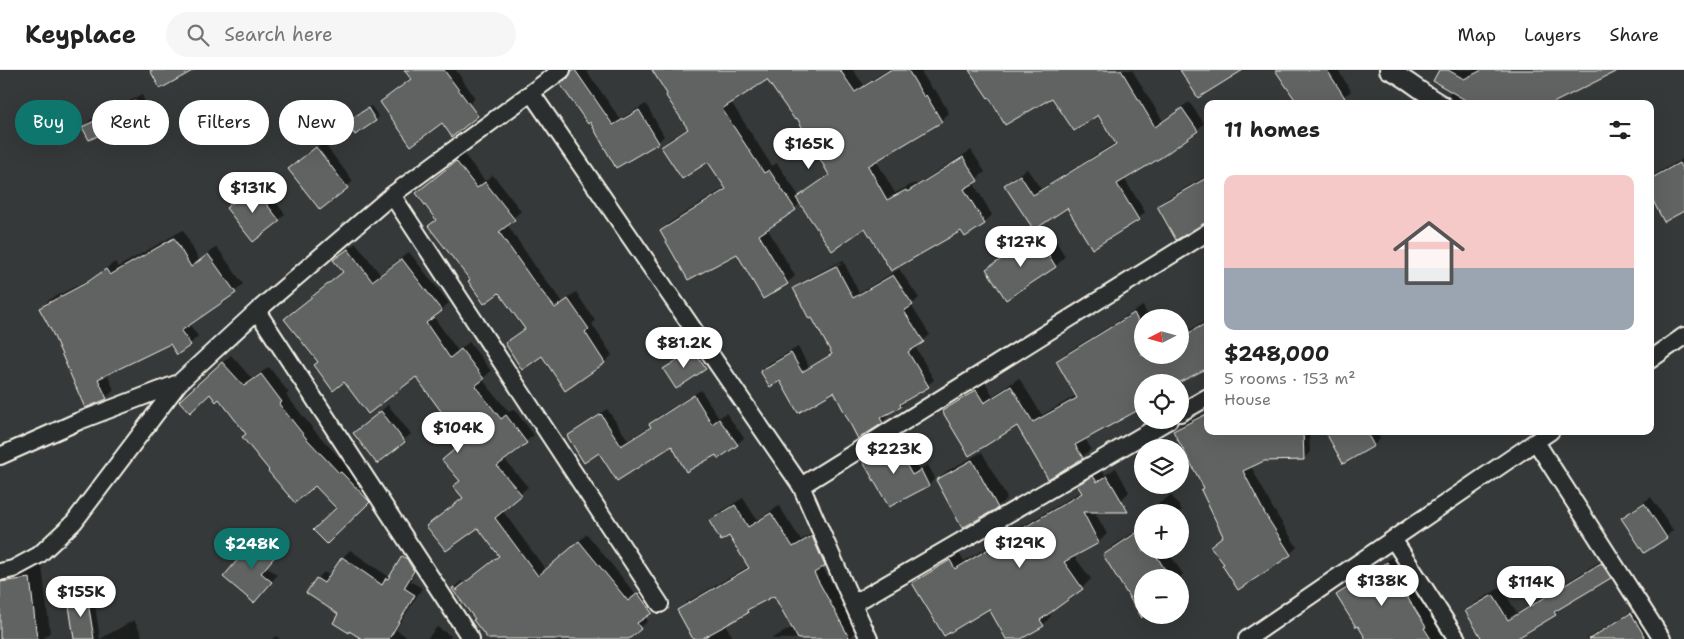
<!DOCTYPE html>
<html lang="en">
<head>
<meta charset="utf-8">
<style>
  :root { --surface:#fff; --page:#f6f6f6; --text:#222; --muted:#767676; --line:#e0e0e0; --accent:#0f766e }
  body { margin:0; font-family:"Shantell Sans",sans-serif; background:var(--page); color:var(--text); height:100vh; display:flex; flex-direction:column; font-size:19px; white-space:nowrap }
  * { box-sizing:border-box; margin:0 }
  p { font-size:16px; color:var(--muted) }
  .icon { flex:none; width:28px; height:28px; fill:none; stroke:currentColor; stroke-width:2; stroke-linecap:round; stroke-linejoin:round }
  .map { position:relative; flex:1; overflow:hidden }
  .drawer { position:absolute; left:1204px; top:30px; width:450px; height:335px; display:flex; flex-direction:column; background:var(--surface); border-radius:10px; box-shadow:0 5px 20px #0002 }
  .drawer>* { flex:none }
  .hud { position:absolute; left:15px; top:30px; width:475px; height:45px; display:flex; gap:10px }
  .needle { width:32px; rotate:264deg }
  .controls { position:absolute; left:1134px; top:239px; display:grid; gap:10px }
  .controls a { display:grid; place-items:center; width:55px; height:55px; border-radius:50%; background:var(--surface); box-shadow:0 5px 20px #0002; font-size:25px }
  .price { position:absolute; translate:-50% -42px; padding:0 11px; border-radius:18px; background:#fff; color:#222; font-size:16px; line-height:32px; filter:drop-shadow(0 1px 2px #0008) }
  .price::after { content:''; position:absolute; left:50%; top:30px; width:15px; height:11px; margin-left:-8px; background:inherit; clip-path:polygon(0 0,100% 0,50% 100%) }
  .price.current { background:var(--accent); color:#fff }
  ul { padding:0; list-style:none }
  li { display:grid; align-content:center; gap:10px; height:265px; padding:0 20px }
  li span { display:grid; place-items:center; height:155px; border-radius:10px; color:#555 }
  li>.icon { margin-inline-start:auto }
  span .icon { width:90px; height:90px; fill:#fffc; stroke-width:1 }
  li b { font-size:21px }
  h2 { display:flex; justify-content:space-between; align-items:center; height:60px; padding:0 20px; font-size:21px }
  .pill { padding:0 18px; border-radius:22px; background:var(--surface); box-shadow:0 5px 20px #0002; font-size:18px; line-height:45px }
  .pill.current { background:var(--accent); color:#fff }
  header { display:flex; align-items:center; gap:30px; box-sizing:border-box; height:70px; padding:0 25px; background:var(--surface); border-bottom:1px solid var(--line) }
  header strong { font-size:24px }
  nav { display:flex; gap:28px; margin-inline-start:auto; font-size:18px }
  .search { width:350px; height:45px; background:var(--page); display:flex; align-items:center; gap:12px; box-sizing:border-box; padding:0 18px; border-radius:28px; color:var(--muted); font-size:19px }
  .map>svg:first-child { display:block }
  .shadow { fill:#0007; fill-rule:evenodd }
  .building { fill:#616362; stroke:#f4f1e8 }
  .lines { fill:none; stroke-linecap:round; stroke-linejoin:round }
  .street-casing { stroke:#f4f1e8; stroke-width:20 }
  .street { stroke:#2a2d2e; stroke-width:16 }
</style>
</head>
<body>
<header>
<strong>Keyplace</strong>
<div class="search"><svg class="icon" aria-label="search" viewBox="0 0 24 24"><circle cx="10" cy="10" r="6"/><path d="M15 15l6 6"/></svg>Search here</div>
<nav><a>Map</a><a>Layers</a><a>Share</a></nav>
</header>
<div class="map">
<svg width="1684" height="569" viewBox="0 0 1684 569">
  <rect width="100%" height="100%" fill="#363939"/>
  <filter id="ink" filterUnits="userSpaceOnUse"><feTurbulence type="fractalNoise" baseFrequency=".02" numOctaves="2"/><feDisplacementMap in="SourceGraphic" scale="10" xChannelSelector="R" yChannelSelector="G"/><feConvolveMatrix kernelMatrix="1 2 1 2 8 2 1 2 1" color-interpolation-filters="sRGB"/></filter>
  <g filter="url(#ink)">
    <path class="shadow" d="M413,0H456L475,28L469,35L442,52L381,32L411,8Z
      M573,0H586L620,49L646,34L664,66L658,72L591,51L561,14L571,6Z
      M653,0H853L864,15L887,0H920L933,20L935,19L949,43L941,51L876,90L895,123L915,113L916,115L971,80L985,102L973,112L992,145L984,153L962,159L866,156L801,133L767,158L795,206L787,213L738,183L661,161L669,153L726,117L708,91L663,77L670,69L688,58ZM768,8L797,46L830,103L799,126L777,93L772,96L731,32Z
      M970,0H1132L1163,51L1189,32L1204,53L1197,60L1124,108L1145,142L1138,149L1067,136L1034,158L1006,115L1013,108L1027,99L1041,119L1116,72L1098,43L1053,26L990,25Z
      M1277,0H1338L1351,21L1334,34Z
      M1441,0H1616L1549,34H1453L1451,28L1448,25L1451,20Z
      M142,25L147,37L141,44L84,57L90,50Z
      M371,36L379,47L355,64L351,50Z
      M323,72L353,111L347,117L296,93Z
      M464,84L485,111L493,105L521,141L507,154L539,202L563,232L576,222L595,251L592,254L612,285L605,292L565,319L543,285L506,273L514,266L526,258L499,221L471,210L437,149L417,123Z
      M1684,88V140L1650,123V107Z
      M1208,105V151L1158,137L1166,129Z
      M259,111L285,144L279,150L227,138Z
      M1047,157L1065,186L1056,196L1006,228L987,199L997,190Z
      M183,160L199,190L217,177L243,214L235,222L189,254L198,266L190,274L170,273L107,303L114,320L106,328L53,262L41,238L49,230L95,206L115,192L118,197Z
      M356,173L380,204L409,182L449,233L433,246L458,281L469,272L491,301L482,309L509,342L514,339L534,365L504,389L528,417L502,440L546,500L587,464L636,525L646,517L658,534L644,546L648,551L626,569H489L477,548L454,519L461,511L465,513L500,485L478,456H428L464,427L461,410L463,373L417,305L344,311L320,292L344,202L342,183Z
      M843,190L859,223L899,199L919,228L911,235L930,265L915,276L934,310L901,336L887,342L889,345L882,352L858,367L835,320L780,310L762,301L768,294L798,277L809,297L832,283L794,218L801,212ZM841,192L842,194L800,215V213Z
      M1143,236L1149,248H1142V285H1180V265L1208,250V296L1178,312H1142V337L1085,368L1091,379L1082,387L1018,354L943,341L952,333L985,312L993,326L1019,308L1042,345L1077,325L1058,292L1066,283Z
      M700,274L711,292L705,298L665,300L671,293Z
      M231,285L252,309L269,297L289,323L286,325L314,360L348,397L349,395L377,424L327,472L337,438L315,415L247,364L219,327L210,323H189Z
      M701,320L719,348L726,343L744,368L737,374L716,383L673,374L599,381L569,366L575,360L607,339L628,370L652,355L651,354L657,347Z
      M388,335L411,364L377,392L361,357Z
      M1208,341V361H1309L1310,382L1303,389L1263,390L1251,396L1272,437L1297,477L1290,484L1225,494L1212,476L1224,465L1205,418L1175,361L1182,354Z
      M1326,361H1376L1380,369L1374,375L1343,392Z
      M900,365L919,399L928,395L935,408L929,415L889,436L864,390L870,383Z
      M982,382L1007,428L997,437L937,410L947,401Z
      M1102,398L1105,405L1116,398L1129,422L1121,430L1096,444L1107,464L1098,472L1074,486L1091,509L1082,518L1049,542L1051,546L1043,555L1018,569H1007L989,538L913,513L922,505L958,482L964,491L1082,421L1079,415L1087,407Z
      M1171,425L1182,440L1179,442H1147Z
      M1651,427L1673,460L1666,467L1623,448L1629,442Z
      M743,428L757,450L779,436L801,470L820,459L833,487L822,496L858,560L850,568L771,569L793,557L775,524L753,536L747,542L725,554L734,569H694L679,540L687,532L749,496L729,464L710,451L718,443Z
      M1142,457V480H1167L1183,504L1179,508H1142V533L1137,536L1104,485L1113,476Z
      M264,461L282,476L266,496L277,505L261,525L225,507Z
      M350,480L389,507L411,480L421,492L410,511L422,518L396,560L411,569H365L340,544L317,509L324,502L330,506L343,487Z
      M1396,485L1415,515L1413,517L1433,548L1432,549L1444,569H1368L1338,525L1346,517Z
      M1610,485L1618,499L1610,507L1563,535L1555,544L1514,569H1483L1467,541L1475,533L1501,517L1517,543Z
      M42,496L50,562L43,569H0V502Z
      M93,521L100,569H75L69,530L75,524Z
      M1639,537L1655,564L1650,569H1586Z
      M134,550L142,565L138,569H100Z
      M437,557L451,566L449,569H427Z
      M276,566L280,569H272Z"/>
    <path class="building" d="M150,0H194L160,19Z
      M404,0H444L478,46L452,67L442,53L411,76L380,32L411,9Z
      M572,0H575L613,55L639,40L659,73L616,98L590,52L588,54L560,14L568,8Z
      M652,0H840L855,22L890,0H908L924,27L926,25L942,52L868,96L887,130L906,120L907,122L963,87L978,111L964,119L985,154L965,167L961,161L891,201L865,158L832,181L796,128L829,105L797,48L795,50L767,10L722,39L764,103L769,100L796,140L759,165L788,214L763,229L737,184L688,210L660,161L726,119L708,92L682,109L661,77L688,59L666,26L667,24Z
      M969,0H1121L1155,57L1182,38L1198,61L1162,87L1117,114L1139,150L1092,179L1067,138L1034,160L1004,115L1020,105L1033,125L1116,74L1098,45L1074,61L1052,28L1005,55L989,27L988,28Z
      M1180,0H1243L1198,28Z
      M1275,0H1327L1345,28L1337,34H1298Z
      M1439,0H1448L1464,9L1482,0H1619L1551,34H1472L1433,11Z
      M135,31L142,45L89,70L82,57Z
      M368,38L376,51L355,65L346,52Z
      M316,77L348,118L320,140L288,99Z
      M456,91L477,118L485,112L515,150L499,162L532,209L555,238L568,229L589,259L585,262L605,293L565,321L542,286L522,300L505,273L525,259L499,223L484,234L468,211L470,210L428,156L436,150L416,123Z
      M1679,93L1684,103V141L1664,152L1650,125V109Z
      M1208,107V152L1176,170L1157,136Z
      M252,116L280,151L253,172L226,138Z
      M1037,166L1056,197L1006,230L986,199Z
      M174,168L191,197L208,184L236,223L181,261L191,275L177,285L170,274L98,309L107,329L85,338L52,262L39,238L86,213L106,199L110,205Z
      M348,179L372,211L402,189L442,241L426,253L450,288L461,279L484,309L475,316L501,349L506,345L527,373L497,396L522,425L495,448L538,506L579,471L628,531L638,523L652,543L637,553L641,559L629,569H488L473,550L475,549L452,519L453,517L458,521L457,519L499,486L478,458L446,481L426,456L463,428L453,416L460,411L442,390L462,373L440,346L443,344L416,307L368,344L344,312L333,321L314,295L318,292L284,249L343,202L333,190Z
      M836,196L853,228L893,205L913,235L904,241L924,272L908,282L929,317L900,334L901,337L880,348L883,353L858,369L834,322L798,343L780,311L770,317L760,301L791,283L802,302L832,284L812,248L809,249L793,218Z
      M1134,243L1142,258V285H1180V268L1208,252V298L1180,312H1142V338L1075,375L1083,388L1048,409L1017,356L969,386L942,341L976,320L984,333L1011,316L1033,352L1077,328L1056,291Z
      M693,280L706,299L676,319L663,299Z
      M222,292L244,316L261,304L282,332L279,334L306,368L339,403L341,402L370,432L327,474L313,460L336,438L315,416L295,433L268,401L269,400L242,367L246,364L219,329L216,332L210,324L190,343L179,331Z
      M694,325L712,354L719,349L738,375L718,389L716,385L686,402L672,376L617,411L599,383L584,393L567,366L601,344L621,376L651,357L649,354Z
      M381,341L405,372L377,394L353,363Z
      M1208,343V361H1303L1304,390L1264,391L1243,401L1265,444L1291,485L1238,520L1222,495L1224,494L1210,476L1223,466L1201,420L1204,418L1173,361Z
      M1325,361H1366L1374,376L1343,394Z
      M893,370L912,405L921,400L929,416L889,437L862,390Z
      M972,390L998,438L962,458L936,410Z
      M1093,406L1097,412L1107,406L1128,442H1083L1099,473L1064,492L1083,519L1040,550L1044,556L1021,569H1006L989,539L944,566L912,513L950,490L955,499L1082,423L1077,415Z
      M1644,433L1667,468L1644,483L1621,448Z
      M735,435L748,457L771,443L793,477L812,466L825,496L814,503L850,569H798L774,526L747,540L748,543L701,569H693L677,540L749,498L729,466L721,471L709,451Z
      M1142,459V480H1153L1170,508H1142V548L1103,485Z
      M257,467L277,484L261,503L272,512L254,533L223,507Z
      M402,486L407,489L414,501L404,518L415,525L389,569H362L349,561V563L333,553L338,544L306,523L316,508L324,513L342,487L382,515L386,508L388,509Z
      M1387,492L1408,524L1406,525L1426,557L1424,558L1431,569H1366L1358,556L1356,557L1336,525Z
      M1601,493L1611,508L1554,542L1556,545L1516,569H1482L1465,541L1493,525L1508,550Z
      M30,508L37,569H0V512Z
      M87,526L94,569H74L68,529Z
      M1631,543L1646,569H1589Z"/>
    <g class="lines">
      <g class="street-casing">
        <path id="street" d="M1388,0C1407,8 1423,24 1442,34
          M532,24L801,416L853,534L869,569
          M392,125L660,534
          M257,241L471,569
          M1650,290L1684,266
          M1180,343L1208,327
          M1536,372L1662,569
          M0,386L79,351L176,314
          M801,416L1208,162
          M1393,469L1457,569
          M0,502L13,499L39,485L74,452L179,313L257,241L392,125L562,0
          M853,534L1169,350
          M1247,569L1551,361"/>
      </g>
      <use href="#street" class="street"/>
    </g>
  </g>
</svg>
<div class="controls">
<a><svg class="needle" viewBox="-14 -14 28 28"><path d="M0-13l5 13h-10z" fill="#e53935"/><path d="M0 13l5-13h-10z" fill="#767676"/></svg></a>
<a><svg class="icon" aria-label="locate" viewBox="0 0 24 24"><circle cx="12" cy="12" r="6"/><path d="M12 2v4M12 18v4M2 12h4M18 12h4"/></svg></a>
<a><svg class="icon" aria-label="layers" viewBox="0 0 24 24"><path d="M12 4l9 5-9 5-9-5zM3 14l9 5 9-5"/></svg></a>
<a>+</a>
<a>−</a>
</div>
<b class="price" style="left:809px;top:100px">$165K</b>
<b class="price" style="left:253px;top:144px">$131K</b>
<b class="price" style="left:1021px;top:198px">$127K</b>
<b class="price" style="left:684px;top:299px">$81.2K</b>
<b class="price" style="left:458px;top:384px">$104K</b>
<b class="price" style="left:894px;top:405px">$223K</b>
<b class="price" style="left:1020px;top:499px">$129K</b>
<b class="price current" style="left:252px;top:500px">$248K</b>
<b class="price" style="left:1382px;top:537px">$138K</b>
<b class="price" style="left:1531px;top:538px">$114K</b>
<b class="price" style="left:81px;top:548px">$155K</b>
<div class="hud">
<a class="pill current">Buy</a>
<a class="pill">Rent</a>
<a class="pill">Filters</a>
<a class="pill">New</a>
</div>
<section class="drawer">
<h2>11 homes<svg class="icon" aria-label="filters" viewBox="0 0 24 24"><path d="M4 7h16M4 17h16"/><circle cx="9" cy="7" r="2"/><circle cx="15" cy="17" r="2"/></svg></h2>
<ul>
<li><span style="background:linear-gradient(#f6c9c9 60%,#9aa5b1 0)"><svg class="icon" aria-label="home" viewBox="0 0 24 24"><path d="M3 11l9-7 9 7M6 9v11h12V9"/></svg></span><div><b>$248,000</b><p>5 rooms · 153 m²</p><p>House</p></div></li>
</ul>
</section>
</div>
</body>
</html>
